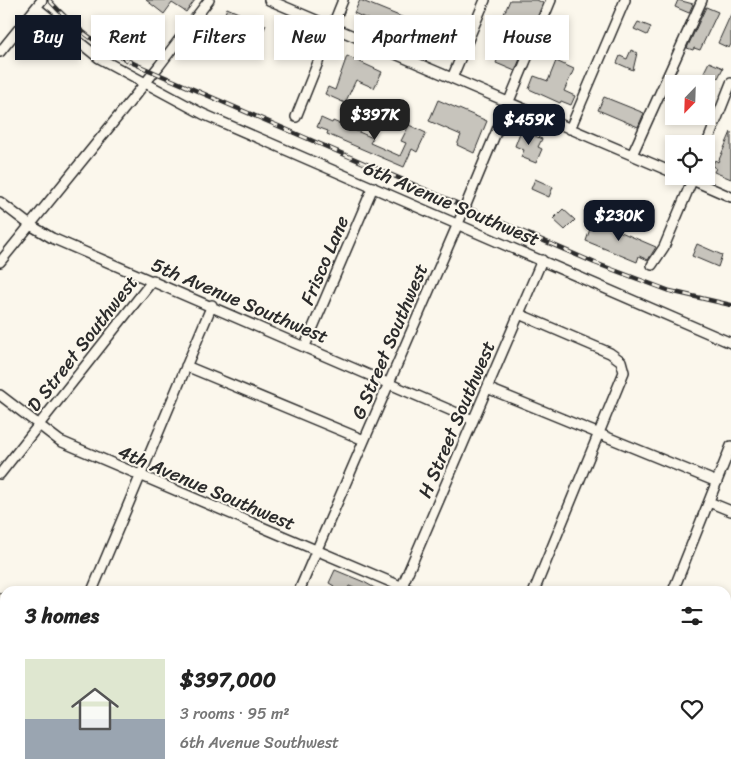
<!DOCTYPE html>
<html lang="en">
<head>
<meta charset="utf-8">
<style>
  :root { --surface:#fff; --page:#f6f6f6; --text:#222; --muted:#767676; --line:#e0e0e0; --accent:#111827 }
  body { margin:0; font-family:Sriracha,sans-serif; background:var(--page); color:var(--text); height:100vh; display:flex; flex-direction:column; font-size:19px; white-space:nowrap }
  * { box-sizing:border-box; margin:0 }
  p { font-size:16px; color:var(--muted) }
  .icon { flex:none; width:28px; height:28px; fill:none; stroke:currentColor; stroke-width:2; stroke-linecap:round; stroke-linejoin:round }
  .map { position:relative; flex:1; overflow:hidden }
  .panel { position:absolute; left:0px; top:586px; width:731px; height:196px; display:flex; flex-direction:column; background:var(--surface); border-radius:15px 15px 0 0; box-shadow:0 2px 8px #0003 }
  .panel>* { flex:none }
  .banner { position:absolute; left:15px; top:15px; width:701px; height:45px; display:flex; gap:10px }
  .needle { width:32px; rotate:203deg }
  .buttons { position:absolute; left:665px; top:75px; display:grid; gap:10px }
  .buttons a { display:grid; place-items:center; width:50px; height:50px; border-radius:0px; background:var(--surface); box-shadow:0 2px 8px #0003; font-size:25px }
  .price { position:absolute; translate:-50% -42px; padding:0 11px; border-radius:10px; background:var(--accent); color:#fff; font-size:16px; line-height:32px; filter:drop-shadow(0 1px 2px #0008) }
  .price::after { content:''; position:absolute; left:50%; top:30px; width:15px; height:11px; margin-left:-8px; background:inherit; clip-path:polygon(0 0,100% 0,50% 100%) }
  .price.current { background:#222; color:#fff }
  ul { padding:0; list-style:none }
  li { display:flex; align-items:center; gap:15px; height:125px; padding:0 25px }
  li+li { border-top:1px solid var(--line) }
  li span { display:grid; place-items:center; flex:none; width:140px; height:100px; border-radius:0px; color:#555 }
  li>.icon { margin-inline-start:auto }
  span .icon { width:60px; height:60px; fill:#fffc; stroke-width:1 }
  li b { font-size:21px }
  h2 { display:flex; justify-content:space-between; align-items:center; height:60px; padding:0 25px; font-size:21px }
  .pill { padding:0 18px; border-radius:0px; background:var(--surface); box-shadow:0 2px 8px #0003; font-size:18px; line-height:45px }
  .pill.current { background:var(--accent); color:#fff }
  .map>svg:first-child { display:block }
  .building { fill:#c7c4bc; stroke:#2b2b2b }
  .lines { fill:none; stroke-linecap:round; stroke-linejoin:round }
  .street-casing { stroke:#2b2b2b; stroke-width:12 }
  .secondary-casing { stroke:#2b2b2b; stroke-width:15 }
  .street { stroke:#fbf7ec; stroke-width:9 }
  .secondary { stroke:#fbf7ec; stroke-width:11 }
  .rail-casing { stroke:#2b2b2b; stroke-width:4.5 }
  .rail { stroke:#fbf7ec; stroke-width:2.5; stroke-dasharray:8; stroke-linecap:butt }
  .labels { text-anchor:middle; stroke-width:4; stroke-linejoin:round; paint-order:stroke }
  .street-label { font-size:19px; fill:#2b2b2b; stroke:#fbf7ec }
</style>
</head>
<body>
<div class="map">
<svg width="731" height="782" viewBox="0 0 731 782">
  <rect width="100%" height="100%" fill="#fbf7ec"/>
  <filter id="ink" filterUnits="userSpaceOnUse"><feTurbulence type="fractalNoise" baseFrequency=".02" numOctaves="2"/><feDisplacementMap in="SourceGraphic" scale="10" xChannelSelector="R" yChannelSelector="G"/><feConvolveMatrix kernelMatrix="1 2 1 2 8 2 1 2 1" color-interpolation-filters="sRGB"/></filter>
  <g filter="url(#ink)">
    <path class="building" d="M146,0H195L186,12L172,3L164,14Z
      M360,0L436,31L434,36L450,42L446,55L354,13Z
      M510,0H537L543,3L515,71L496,63L499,56L488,51Z
      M678,0L693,4L689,13L675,7Z
      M706,7L718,12L700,50L694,48L693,50L687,48Z
      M227,8L266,25L260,38L236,28L226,50L215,46L225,23L222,21Z
      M731,14V44L729,48L718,43Z
      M638,22L651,27L647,35L634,29Z
      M292,29L311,37L305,51L285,43Z
      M543,46L553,50L549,58L540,54Z
      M631,50L637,53L633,70L617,63L620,56L627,59Z
      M347,56L382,72L374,88L356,80L345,103L325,94L328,87L335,90Z
      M556,61L574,69L564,91L575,96L571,105L561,101L560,103L529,89L534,76L548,81Z
      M709,62L723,68L718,78L704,72Z
      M604,97L644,113L638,127L598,110Z
      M438,100L487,121L474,153L457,145L461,135L429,121Z
      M678,116H700L696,124Z
      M321,118L332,123L333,121L373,138L370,143L400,156L406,143L401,141L409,125L426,133L417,152L412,149L404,167L327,134L328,131L317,127Z
      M521,130L542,139L538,147L542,149L536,163L521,157L524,150L515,146Z
      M731,132V179L714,172L716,168L712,166L715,160L718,162Z
      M535,179L553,187L549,197L531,189Z
      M563,209L575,220L565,230L553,219Z
      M593,220L656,247L648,260L639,256L637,262L586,241Z
      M697,244L722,255L718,267L692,256Z
      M335,570L364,582L380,591H361L349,586L347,591L333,588L334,586L329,583Z"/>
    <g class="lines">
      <g class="street-casing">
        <path id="street" d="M269,0L674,173
          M37,8L99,58L203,114L731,343
          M0,52L42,0
          M452,78L485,0
          M296,117L343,0
          M570,129L625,0
          M706,146L731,83
          M632,155L702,0
          M683,176L731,197
          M0,202L30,225L52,238L473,420
          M0,262L159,66L209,0
          M652,265L664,247L694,176
          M519,314L610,353L621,361L624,372L534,591
          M305,346L373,187
          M186,366L364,440
          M487,388L717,482
          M0,395L60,441L412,591
          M0,474L153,280
          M709,502L731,511
          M92,591L212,305
          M299,591L463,212L551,0
          M400,591L542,260
          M673,591L731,446
          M0,598L5,600
          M0,688L5,682
          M726,725L731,727
          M345,778L356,782
          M385,778L395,782
          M15,782L17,778
          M216,782L218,778
          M314,782L316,778
          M451,782L453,778
          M593,782L595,778"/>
      </g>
      <g class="secondary-casing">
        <path id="secondary" d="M0,765L5,767
          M30,778L41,782"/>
      </g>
      <use href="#street" class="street"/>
      <use href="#secondary" class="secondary"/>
      <g class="rail-casing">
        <path id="rail" d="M49,0C74,28 101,48 135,64L595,263L670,291L731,305"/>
      </g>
      <use href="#rail" class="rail"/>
    </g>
  </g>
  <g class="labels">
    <g class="street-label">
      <text transform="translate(452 203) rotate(23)" y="7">6th Avenue Southwest</text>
      <text transform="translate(324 260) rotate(-67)" y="7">Frisco Lane</text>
      <text transform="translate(240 300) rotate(23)" y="7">5th Avenue Southwest</text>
      <text transform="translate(389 341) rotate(-67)" y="7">G Street Southwest</text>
      <text transform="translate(82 343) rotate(-52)" y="7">D Street Southwest</text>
      <text transform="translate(456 419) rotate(-67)" y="7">H Street Southwest</text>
      <text transform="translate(207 487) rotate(23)" y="7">4th Avenue Southwest</text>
    </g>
  </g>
</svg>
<div class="buttons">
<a><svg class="needle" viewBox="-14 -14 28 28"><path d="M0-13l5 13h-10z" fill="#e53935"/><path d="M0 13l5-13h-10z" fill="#767676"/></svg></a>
<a><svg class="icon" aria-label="locate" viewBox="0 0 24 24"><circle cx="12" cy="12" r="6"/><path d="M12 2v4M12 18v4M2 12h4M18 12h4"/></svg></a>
</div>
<b class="price current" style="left:375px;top:141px">$397K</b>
<b class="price" style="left:529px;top:146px">$459K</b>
<b class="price" style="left:619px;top:242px">$230K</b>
<div class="banner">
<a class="pill current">Buy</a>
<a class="pill">Rent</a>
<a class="pill">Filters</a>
<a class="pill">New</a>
<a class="pill">Apartment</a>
<a class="pill">House</a>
</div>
<section class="panel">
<h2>3 homes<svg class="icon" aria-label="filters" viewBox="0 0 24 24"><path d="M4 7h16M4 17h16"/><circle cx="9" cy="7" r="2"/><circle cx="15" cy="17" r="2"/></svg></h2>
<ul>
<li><span style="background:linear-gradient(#dfe7d0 60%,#9aa5b1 0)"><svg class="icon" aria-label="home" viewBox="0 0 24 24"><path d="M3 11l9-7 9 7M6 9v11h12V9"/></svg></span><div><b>$397,000</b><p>3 rooms · 95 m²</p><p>6th Avenue Southwest</p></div><svg class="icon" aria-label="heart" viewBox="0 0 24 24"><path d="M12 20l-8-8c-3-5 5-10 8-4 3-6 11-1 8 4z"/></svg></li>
</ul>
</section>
</div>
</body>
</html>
